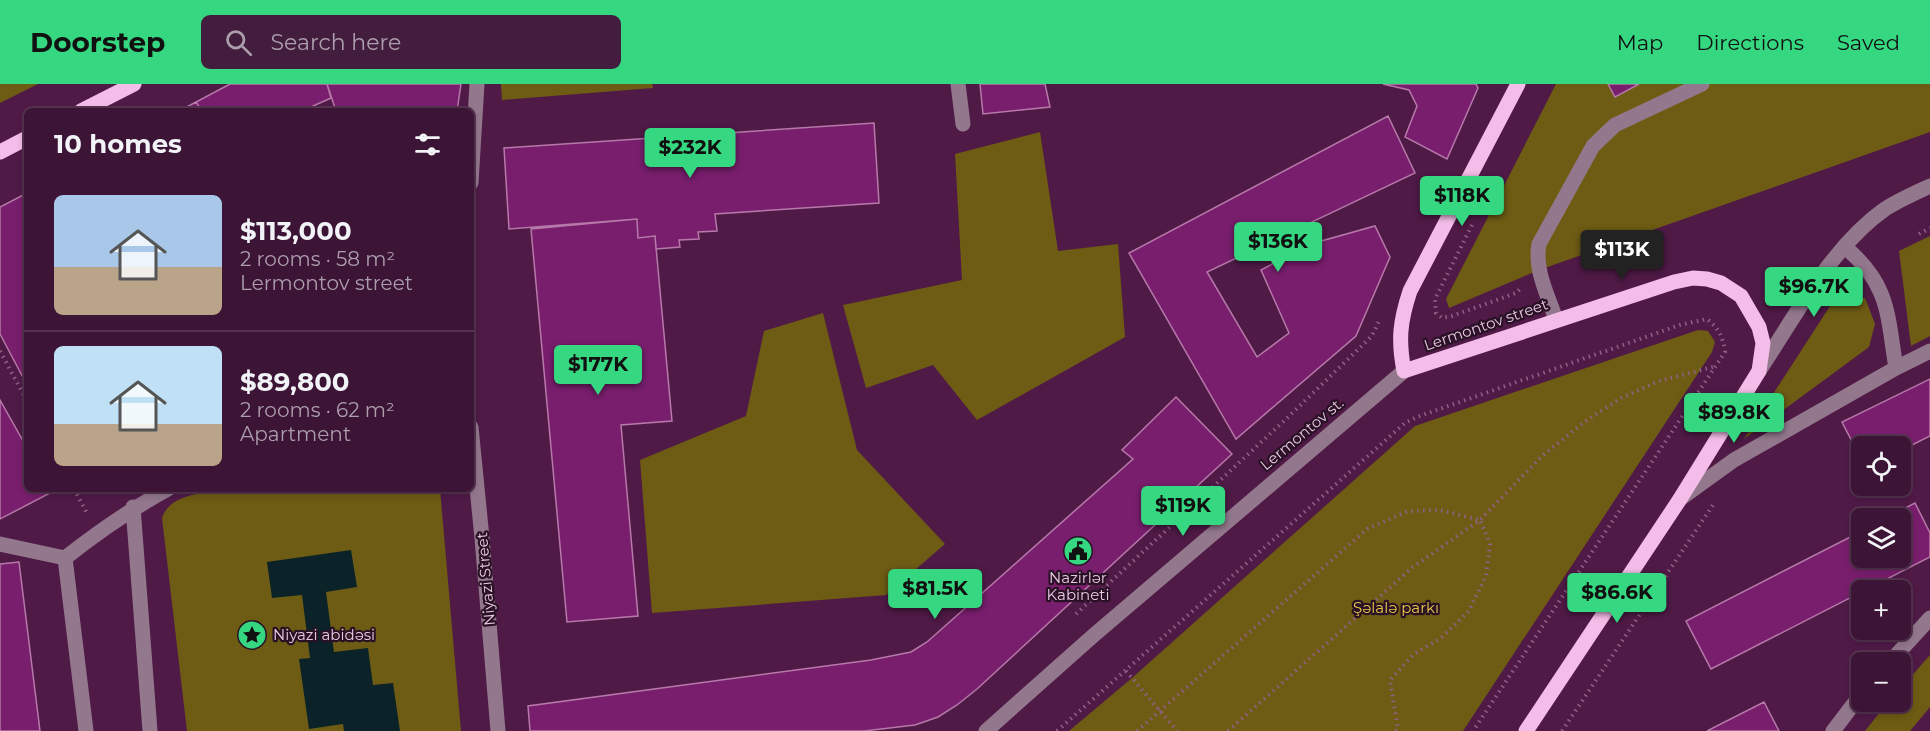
<!DOCTYPE html>
<html lang="en">
<head>
<meta charset="utf-8">
<style>
  :root { --surface:#3c1435; --page:#431d3d; --text:#f1f3f6; --muted:#ac9ead; --line:#553350; --accent:#35d881 }
  body { margin:0; font-family:Montserrat,sans-serif; background:var(--page); color:var(--text); height:100vh; display:flex; flex-direction:column; font-size:22px; white-space:nowrap }
  * { box-sizing:border-box; margin:0 }
  p { font-size:20px; color:var(--muted) }
  .icon { flex:none; width:33px; height:33px; fill:none; stroke:currentColor; stroke-width:2; stroke-linecap:round; stroke-linejoin:round }
  .map { position:relative; flex:1; overflow:hidden }
  .side { position:absolute; left:24px; top:24px; width:450px; height:384px; display:flex; flex-direction:column; background:var(--surface); border-radius:9px; box-shadow:0 3px 9px #0003,0 0 0 2px var(--line) }
  .side>* { flex:none }
  .fabs { position:absolute; left:1851px; top:352px; display:grid; gap:12px }
  .fabs a { display:grid; place-items:center; width:60px; height:60px; border-radius:9px; background:var(--surface); box-shadow:0 3px 9px #0003,0 0 0 2px var(--line); font-size:30px }
  .price { position:absolute; translate:-50% -51px; padding:0 14px; border-radius:6px; background:var(--accent); color:#111; font-size:20px; line-height:39px; filter:drop-shadow(0 2px 3px #0008) }
  .price::after { content:''; position:absolute; left:50%; top:36px; width:18px; height:14px; margin-left:-9px; background:inherit; clip-path:polygon(0 0,100% 0,50% 100%) }
  .price.active { background:#222; color:#fff }
  ul { padding:0; list-style:none }
  li { display:flex; align-items:center; gap:18px; height:150px; padding:0 30px }
  li+li { border-top:2px solid var(--line) }
  li span { display:grid; place-items:center; flex:none; width:168px; height:120px; border-radius:9px; color:#555 }
  li>.icon { margin-inline-start:auto }
  span .icon { width:72px; height:72px; fill:#fffc; stroke-width:1 }
  li b { font-size:26px }
  h2 { display:flex; justify-content:space-between; align-items:center; height:72px; padding:0 30px; font-size:26px }
  header { display:flex; align-items:center; gap:36px; box-sizing:border-box; height:84px; padding:0 30px; background:var(--accent); color:#111 }
  header strong { font-size:28px }
  nav { display:flex; gap:33px; margin-inline-start:auto; font-size:21px }
  .search { width:420px; height:54px; background:var(--page); display:flex; align-items:center; gap:15px; box-sizing:border-box; padding:0 21px; border-radius:9px; color:var(--muted); font-size:22px }
  .map>svg:first-child { display:block }
  .green { fill:#6e5c14 }
  .water { fill:#0b2328 }
  .building { fill:#791e6d; stroke:#b679a9; stroke-width:1.5 }
  .lines { fill:none; stroke-linecap:round; stroke-linejoin:round }
  .path { stroke:#8f6186; stroke-width:4; stroke-dasharray:1.5 4.5; stroke-linecap:butt }
  .minor { stroke:#93788d; stroke-width:15 }
  .major { stroke:#f4bce8; stroke-width:15 }
  .labels { text-anchor:middle; stroke-width:4.5; stroke-linejoin:round; paint-order:stroke }
  .street-label { font-size:15px; fill:#eac8e2; stroke:#281124 }
  .poi-label { font-size:15px; fill:#eac8e2; stroke:#281124 }
  .park-label { font-size:15px; fill:#eac94a; stroke:#281124 }
</style>
</head>
<body>
<header>
<strong>Doorstep</strong>
<div class="search"><svg class="icon" aria-label="search" viewBox="0 0 24 24"><circle cx="10" cy="10" r="6"/><path d="M15 15l6 6"/></svg>Search here</div>
<nav><a>Map</a><a>Directions</a><a>Saved</a></nav>
</header>
<div class="map">
<svg width="1930" height="647" viewBox="0 0 1930 647">
  <rect width="100%" height="100%" fill="#501a47"/>
  <path class="green" d="M0,0H38L0,19Z
    M501,0H652L653,4L502,16Z
    M1556,0H1608L1615,13L1639,0H1930V48L1539,186L1449,224L1446,215Z
    M1040,48L1058,167L1118,160L1125,253L977,336L933,281L866,304L843,221L962,196L955,70Z
    M1930,152V252L1911,262L1899,167Z
    M1842,213L1865,214L1875,240L1869,263L1744,355L1830,222Z
    M823,229L857,366L945,460L886,511L652,529L640,376L746,332L764,247Z
    M1698,246L1708,247L1715,258L1712,268L1463,647H1069L1132,594L1415,342Z
    M223,405H440L461,647H187L162,434C170,410 201,410 223,405Z
    M1930,571V623L1910,647H1865L1888,618H1900L1901,604Z"/>
  <path class="water" d="M351,466L357,503L326,508L334,568L368,564L373,601L393,599L400,647H344L343,640L309,645L299,575L310,574L302,511L272,514L267,478Z"/>
  <path class="building" d="M230,0H327L331,14L302,27H202L196,18Z
    M327,0H461L457,27H336Z
    M980,0H1045L1050,23L983,30Z
    M1383,0H1476L1478,4L1447,75L1405,53L1417,22L1409,6Z
    M1608,0H1639L1615,13Z
    M196,18L202,27H179Z
    M1388,32L1415,89L1207,188L1257,273L1289,249L1261,186L1307,161L1375,142L1390,173L1356,252L1236,355L1129,169Z
    M874,39L879,119L715,130L717,147L698,148L699,155L679,156L680,163L656,165L655,152L638,154L637,135L509,145L504,64Z
    M27,109V301L0,250V123Z
    M637,135L638,154L655,152L672,337L621,341L638,532L567,538L531,145Z
    M1930,295V352L1900,367V363H1862V377L1842,338Z
    M1176,313L1232,370L977,605L957,621L938,633L915,641L864,647H530L528,622L871,576L911,568L927,558L1133,375L1122,366Z
    M0,316L27,364V405H50L52,408L0,435Z
    M1915,419L1930,449V473L1711,585L1686,537L1862,447V474H1900V435H1884Z
    M19,478L40,647H0V480Z
    M1764,618L1779,647H1707Z"/>
  <g class="lines">
    <path class="path" d="M1472,141L1435,215L1436,229L1442,234L1452,232L1516,209L1522,203
      M1919,150L1930,144
      M0,267L27,317
      M74,405L88,431
      M1076,530L1285,336L1372,252L1379,237
      M1126,587L1177,647
      M1057,647L1405,339L1417,333L1680,241L1707,235C1719,245 1723,253 1725,268L1473,647
      M1137,647L1367,445L1408,427L1440,426L1480,436
      M1228,647L1413,483L1480,436L1542,372L1583,339L1621,314L1659,297L1713,283
      M1396,647L1398,645L1390,596L1414,570L1441,554L1468,528L1486,492L1490,460L1480,436
      M1562,647L1715,418"/>
    <path class="minor" d="M958,0L963,40
      M471,99L477,0
      M1845,163C1890,201 1887,230 1896,284
      M1556,236C1548,211 1534,186 1539,160L1593,62L1615,41L1702,0
      M1759,287C1795,233 1831,163 1885,125C1899,116 1915,109 1930,102
      M471,343L482,454L498,647
      M1680,415L1734,376L1896,284L1930,267
      M133,423L150,647
      M0,460L65,474
      M1889,579L1930,534
      M86,647L65,474C98,448 131,425 168,405
      M986,647L1094,551L1404,287
      M1833,647L1862,609"/>
    <path class="major" d="M1518,0L1410,207C1400,237 1398,256 1404,287L1674,198L1693,194L1707,195L1721,199L1741,212L1759,243L1763,259L1759,287L1680,415L1526,647
      M81,27L134,0
      M0,68L27,54"/>
  </g>
  <defs>
    <g id="civic-disc" transform="scale(1.5)"><circle r="9.5" fill="#35d881" stroke="#281124"/><path d="M-.6-6.5H3V-4.5H.6V-3L4-1V1h2V6H-6V1h2V-1L-.6-3ZM-1.2 2.5V6h2.4V2.5Z" fill="#111"/></g>
    <g id="sight-disc" transform="scale(1.5)"><circle r="9.5" fill="#35d881" stroke="#281124"/><path d="M0-6L1.8-2.2L6-1.7L2.9 1.2L3.7 5.4L0 3.3L-3.7 5.4L-2.9 1.2L-6-1.7L-1.8-2.2Z" fill="#111"/></g>
  </defs>
  <g fill-rule="evenodd">
    <use href="#civic-disc" x="1078" y="467"/>
    <use href="#sight-disc" x="252" y="551"/>
  </g>
  <g class="labels">
    <g class="street-label">
      <text transform="translate(1486 241) rotate(-19)" y="5">Lermontov street</text>
      <text transform="translate(1302 350) rotate(-40)" y="5">Lermontov st.</text>
      <text transform="translate(486 495) rotate(-95)" y="5">Niyazi Street</text>
    </g>
    <g class="poi-label">
      <text x="1078" y="499">Nazirlər<tspan x="1078" dy="17">Kabineti</tspan></text>
      <text x="273" y="556" text-anchor="start">Niyazi abidəsi</text>
    </g>
    <g class="park-label">
      <text x="1396" y="529">Şəlalə parkı</text>
    </g>
  </g>
</svg>
<div class="fabs">
<a><svg class="icon" aria-label="locate" viewBox="0 0 24 24"><circle cx="12" cy="12" r="6"/><path d="M12 2v4M12 18v4M2 12h4M18 12h4"/></svg></a>
<a><svg class="icon" aria-label="layers" viewBox="0 0 24 24"><path d="M12 4l9 5-9 5-9-5zM3 14l9 5 9-5"/></svg></a>
<a>+</a>
<a>−</a>
</div>
<b class="price" style="left:690px;top:95px">$232K</b>
<b class="price" style="left:1462px;top:143px">$118K</b>
<b class="price" style="left:1278px;top:189px">$136K</b>
<b class="price active" style="left:1622px;top:197px">$113K</b>
<b class="price" style="left:1814px;top:234px">$96.7K</b>
<b class="price" style="left:598px;top:312px">$177K</b>
<b class="price" style="left:1734px;top:360px">$89.8K</b>
<b class="price" style="left:1183px;top:453px">$119K</b>
<b class="price" style="left:935px;top:536px">$81.5K</b>
<b class="price" style="left:1617px;top:540px">$86.6K</b>
<section class="side">
<h2>10 homes<svg class="icon" aria-label="filters" viewBox="0 0 24 24"><path d="M4 7h16M4 17h16"/><circle cx="9" cy="7" r="2"/><circle cx="15" cy="17" r="2"/></svg></h2>
<ul>
<li><span style="background:linear-gradient(#a9c7e8 60%,#b9a48a 0)"><svg class="icon" aria-label="home" viewBox="0 0 24 24"><path d="M3 11l9-7 9 7M6 9v11h12V9"/></svg></span><div><b>$113,000</b><p>2 rooms · 58 m²</p><p>Lermontov street</p></div></li>
<li><span style="background:linear-gradient(#bfe0f5 65%,#b9a48a 0)"><svg class="icon" aria-label="home" viewBox="0 0 24 24"><path d="M3 11l9-7 9 7M6 9v11h12V9"/></svg></span><div><b>$89,800</b><p>2 rooms · 62 m²</p><p>Apartment</p></div></li>
</ul>
</section>
</div>
</body>
</html>
